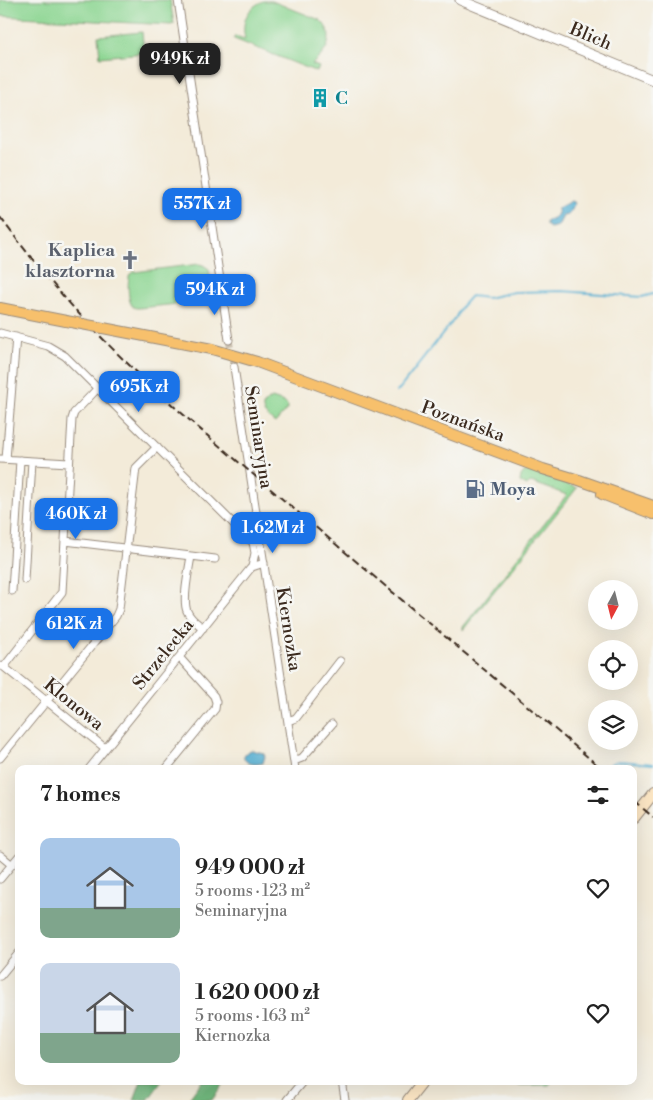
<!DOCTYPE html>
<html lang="en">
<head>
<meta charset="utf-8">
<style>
  :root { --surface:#fff; --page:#f2f2f2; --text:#222; --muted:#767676; --accent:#1a73e8 }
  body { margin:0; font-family:"Libre Bodoni",serif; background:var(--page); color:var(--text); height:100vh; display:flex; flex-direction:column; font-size:19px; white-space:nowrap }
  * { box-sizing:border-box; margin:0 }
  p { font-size:16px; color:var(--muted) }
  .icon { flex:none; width:28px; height:28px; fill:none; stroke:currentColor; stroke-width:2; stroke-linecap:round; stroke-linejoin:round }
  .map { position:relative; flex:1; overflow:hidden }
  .details { position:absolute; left:15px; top:765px; width:622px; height:320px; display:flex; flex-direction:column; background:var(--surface); border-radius:10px; box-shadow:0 5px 20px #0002 }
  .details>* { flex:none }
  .needle { width:32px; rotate:187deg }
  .buttons { position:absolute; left:588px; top:580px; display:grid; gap:10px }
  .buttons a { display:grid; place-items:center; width:50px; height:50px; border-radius:50%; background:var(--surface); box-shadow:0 5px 20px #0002; font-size:25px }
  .price { position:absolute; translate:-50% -42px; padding:0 11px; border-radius:10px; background:var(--accent); color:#fff; font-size:16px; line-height:32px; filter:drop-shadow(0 1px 2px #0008) }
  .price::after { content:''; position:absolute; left:50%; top:30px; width:15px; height:11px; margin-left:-8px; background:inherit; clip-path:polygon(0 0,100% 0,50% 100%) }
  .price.selected { background:#222; color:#fff }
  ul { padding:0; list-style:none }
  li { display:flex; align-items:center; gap:15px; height:125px; padding:0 25px }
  li span { display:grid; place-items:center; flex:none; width:140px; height:100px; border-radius:10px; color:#555 }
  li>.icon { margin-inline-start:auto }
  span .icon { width:60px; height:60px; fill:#fffc; stroke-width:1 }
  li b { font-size:21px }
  h2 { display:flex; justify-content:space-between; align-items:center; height:60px; padding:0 25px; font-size:21px }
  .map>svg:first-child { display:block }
  .green { fill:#8bd591; stroke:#638058 }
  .forest { fill:#70b67b; stroke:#56704c }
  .water { fill:#56b0d3; stroke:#486d78 }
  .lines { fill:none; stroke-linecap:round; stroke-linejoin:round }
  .stream { stroke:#56b0d3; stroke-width:2 }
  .minor-tunnel { stroke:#cec4b4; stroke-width:7; stroke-dasharray:7 3.5; stroke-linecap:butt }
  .minor-casing { stroke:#978a7c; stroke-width:9 }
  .tertiary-casing { stroke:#978a7c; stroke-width:11 }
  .secondary-casing { stroke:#978a7c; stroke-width:12 }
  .primary-casing { stroke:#978a7c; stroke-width:12 }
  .minor { stroke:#fff; stroke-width:7 }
  .tertiary { stroke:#fff; stroke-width:9 }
  .secondary { stroke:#fce6c4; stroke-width:10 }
  .primary { stroke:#f7c06c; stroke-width:10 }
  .rail { stroke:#3b2a1e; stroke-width:2; stroke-dasharray:8 4; stroke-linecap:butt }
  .primary-bridge-casing { stroke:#978a7c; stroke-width:12; stroke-linecap:butt }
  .primary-bridge { stroke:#f7c06c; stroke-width:10 }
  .labels { text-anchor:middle; stroke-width:5; stroke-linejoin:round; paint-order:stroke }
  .street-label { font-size:18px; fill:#3b2a1e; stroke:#f6f6f2 }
  .culture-label { font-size:18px; font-weight:bold; fill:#0d838f; stroke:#f6f6f2; text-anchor:start }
  .worship-label { font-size:18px; font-weight:bold; fill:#5b616d; stroke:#f6f6f2; text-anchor:end }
  .service-label { font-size:18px; font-weight:bold; fill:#4e5e75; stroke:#f6f6f2; text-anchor:start }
</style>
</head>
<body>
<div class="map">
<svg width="653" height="1100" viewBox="0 0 653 1100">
  <rect width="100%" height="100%" fill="#f6f6f2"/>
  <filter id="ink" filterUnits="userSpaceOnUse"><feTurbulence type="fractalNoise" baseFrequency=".02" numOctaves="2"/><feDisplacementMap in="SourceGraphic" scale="10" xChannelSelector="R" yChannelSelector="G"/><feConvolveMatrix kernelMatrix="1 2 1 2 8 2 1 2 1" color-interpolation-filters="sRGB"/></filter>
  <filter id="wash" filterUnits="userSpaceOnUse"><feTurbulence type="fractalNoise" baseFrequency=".0096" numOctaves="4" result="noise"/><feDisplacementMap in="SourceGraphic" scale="20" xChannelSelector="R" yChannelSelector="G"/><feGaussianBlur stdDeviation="1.12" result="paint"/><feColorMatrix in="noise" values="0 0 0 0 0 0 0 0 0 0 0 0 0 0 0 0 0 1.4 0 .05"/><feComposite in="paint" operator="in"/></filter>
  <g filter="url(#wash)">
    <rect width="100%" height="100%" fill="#f3ebd9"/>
    <path class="green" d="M0,0H170L174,24L171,25L0,16Z
      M263,1H272L320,20C337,35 327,53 312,64L319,67L317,72L234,39L235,36L245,39C241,22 247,8 263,1Z
      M142,32L144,53L100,57L98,36Z
      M199,264L203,265L209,269C210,279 216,294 206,301L139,308C135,308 133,308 131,304C128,299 127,280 130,274L134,272Z
      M272,398L284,402L288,406V408L275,423C265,415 255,407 272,398Z
      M529,471L554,479L577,488L463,630V627L567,495L531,482L527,486L520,482L521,476L524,472Z
      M506,1081H553L549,1085H521L505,1083Z"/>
    <path class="forest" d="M141,1081H162L148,1100H134Z
      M202,1081H226L212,1100H188Z"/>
    <path class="water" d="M571,201L575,203L568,215L563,216L558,226L550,228L546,225V221L553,218L558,214V208Z
      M252,750L263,753L265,756L263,763C256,765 249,765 244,759C243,754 247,751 252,750Z"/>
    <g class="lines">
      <path class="stream" d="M397,392L456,317L461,307L471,296L487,298L514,292L562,291L642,297L653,294
        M607,767C611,763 615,761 620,761L653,764"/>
    </g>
  </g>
  <g filter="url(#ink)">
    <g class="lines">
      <path class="minor-tunnel" d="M229,340L234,367"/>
      <g class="minor-casing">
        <path id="minor" d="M178,0L229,340
          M0,333L48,346L65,356L250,540L253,542L260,541
          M234,367L295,769
          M0,459L69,463
          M6,459L16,337
          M65,541L191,556C189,570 182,599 187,611C190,619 197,623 203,628
          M191,556L215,559
          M252,567L255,553L253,542
          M25,580L32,461
          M12,591L20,460
          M0,666L4,667L105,748
          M4,667L62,592L72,419L74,413L98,388
          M288,721L296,718L340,661
          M0,758L116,616L119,609L136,468L157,447
          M294,761L302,758L332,724
          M89,769L250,569L252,567L264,563
          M166,769L215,709L216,702L214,696L179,657
          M0,855L12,865
          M0,879L19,856
          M0,976L19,953
          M342,1081L345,1100
          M287,1100L303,1081"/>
      </g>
      <g class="tertiary-casing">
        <path id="tertiary" d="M460,0L653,80"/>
      </g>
      <g class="secondary-casing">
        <path id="secondary" d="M634,818L653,794
          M408,1100L423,1081"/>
      </g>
      <g class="primary-casing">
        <path id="primary" d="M0,308L66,321
          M103,328L212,349L257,362L543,469L579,480L653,506
          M602,494L653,514"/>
      </g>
      <use href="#minor" class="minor"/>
      <use href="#tertiary" class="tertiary"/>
      <use href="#secondary" class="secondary"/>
      <use href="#primary" class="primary"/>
      <path class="rail" d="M0,217C31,259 64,299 100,336C162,400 232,456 300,514C401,599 501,684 602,769
        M634,801L653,817"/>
      <g class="primary-bridge-casing">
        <path id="primary-bridge" d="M66,321L103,328"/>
      </g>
      <use href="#primary-bridge" class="primary-bridge"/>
    </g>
  </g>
  <defs>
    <g id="building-bare" transform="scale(1.5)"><path d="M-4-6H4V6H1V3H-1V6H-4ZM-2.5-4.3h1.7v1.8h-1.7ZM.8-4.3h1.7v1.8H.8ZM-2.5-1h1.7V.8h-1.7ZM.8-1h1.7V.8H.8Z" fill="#0f9aa8" stroke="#f6f6f2" stroke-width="2.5" paint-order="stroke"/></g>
    <g id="church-bare" transform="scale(1.5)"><path d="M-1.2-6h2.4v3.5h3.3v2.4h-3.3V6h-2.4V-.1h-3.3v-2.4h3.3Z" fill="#6b7280" stroke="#f6f6f2" stroke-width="2.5" paint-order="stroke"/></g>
    <g id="fuel-bare" transform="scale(1.5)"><path d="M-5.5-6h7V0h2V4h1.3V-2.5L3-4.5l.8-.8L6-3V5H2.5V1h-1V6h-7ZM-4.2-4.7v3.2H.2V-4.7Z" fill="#5c6f8a" stroke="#f6f6f2" stroke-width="2.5" paint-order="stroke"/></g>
  </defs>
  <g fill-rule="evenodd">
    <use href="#building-bare" x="320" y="98"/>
    <use href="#church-bare" x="130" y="260"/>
    <use href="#fuel-bare" x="475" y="489"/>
  </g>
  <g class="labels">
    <g class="street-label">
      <text transform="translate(591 36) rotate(23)" y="6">Blich</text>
      <text transform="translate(463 421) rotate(20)" y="6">Poznańska</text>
      <text transform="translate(259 437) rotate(81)" y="6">Seminaryjna</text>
      <text transform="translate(289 629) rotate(81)" y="6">Kiernozka</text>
      <text transform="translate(163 654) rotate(-51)" y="6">Strzelecka</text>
      <text transform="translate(74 704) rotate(39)" y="6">Klonowa</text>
    </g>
    <g class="culture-label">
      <text x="335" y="104">C</text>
    </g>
    <g class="worship-label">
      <text x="115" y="256">Kaplica<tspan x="115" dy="21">klasztorna</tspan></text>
    </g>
    <g class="service-label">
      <text x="490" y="495">Moya</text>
    </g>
  </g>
</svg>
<div class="buttons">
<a><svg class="needle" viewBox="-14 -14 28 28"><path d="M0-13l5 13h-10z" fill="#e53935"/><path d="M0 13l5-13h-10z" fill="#767676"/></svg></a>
<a><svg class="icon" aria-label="locate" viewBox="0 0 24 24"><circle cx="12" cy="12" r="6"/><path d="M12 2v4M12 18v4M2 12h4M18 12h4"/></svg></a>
<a><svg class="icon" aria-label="layers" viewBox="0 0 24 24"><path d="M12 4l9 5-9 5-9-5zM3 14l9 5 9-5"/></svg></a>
</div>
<b class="price selected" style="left:180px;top:85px">949K zł</b>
<b class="price" style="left:202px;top:230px">557K zł</b>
<b class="price" style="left:215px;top:316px">594K zł</b>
<b class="price" style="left:139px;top:413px">695K zł</b>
<b class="price" style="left:76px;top:540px">460K zł</b>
<b class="price" style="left:273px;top:554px">1.62M zł</b>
<b class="price" style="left:74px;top:650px">612K zł</b>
<section class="details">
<h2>7 homes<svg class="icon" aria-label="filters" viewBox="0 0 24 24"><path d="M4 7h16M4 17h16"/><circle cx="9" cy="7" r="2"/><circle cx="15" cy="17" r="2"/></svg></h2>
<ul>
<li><span style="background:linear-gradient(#a9c7e8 70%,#7fa58c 0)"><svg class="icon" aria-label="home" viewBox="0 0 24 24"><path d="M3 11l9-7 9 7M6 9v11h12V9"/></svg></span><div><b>949 000 zł</b><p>5 rooms · 123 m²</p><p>Seminaryjna</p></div><svg class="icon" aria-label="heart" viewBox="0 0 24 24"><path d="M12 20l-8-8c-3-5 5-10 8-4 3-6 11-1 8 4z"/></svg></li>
<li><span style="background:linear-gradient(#c9d6e8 70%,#7fa58c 0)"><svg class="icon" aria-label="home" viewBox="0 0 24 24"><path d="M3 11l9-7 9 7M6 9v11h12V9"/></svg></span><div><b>1 620 000 zł</b><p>5 rooms · 163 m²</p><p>Kiernozka</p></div><svg class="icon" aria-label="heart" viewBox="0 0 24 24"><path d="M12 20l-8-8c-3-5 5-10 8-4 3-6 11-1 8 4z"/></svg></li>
</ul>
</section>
</div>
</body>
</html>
